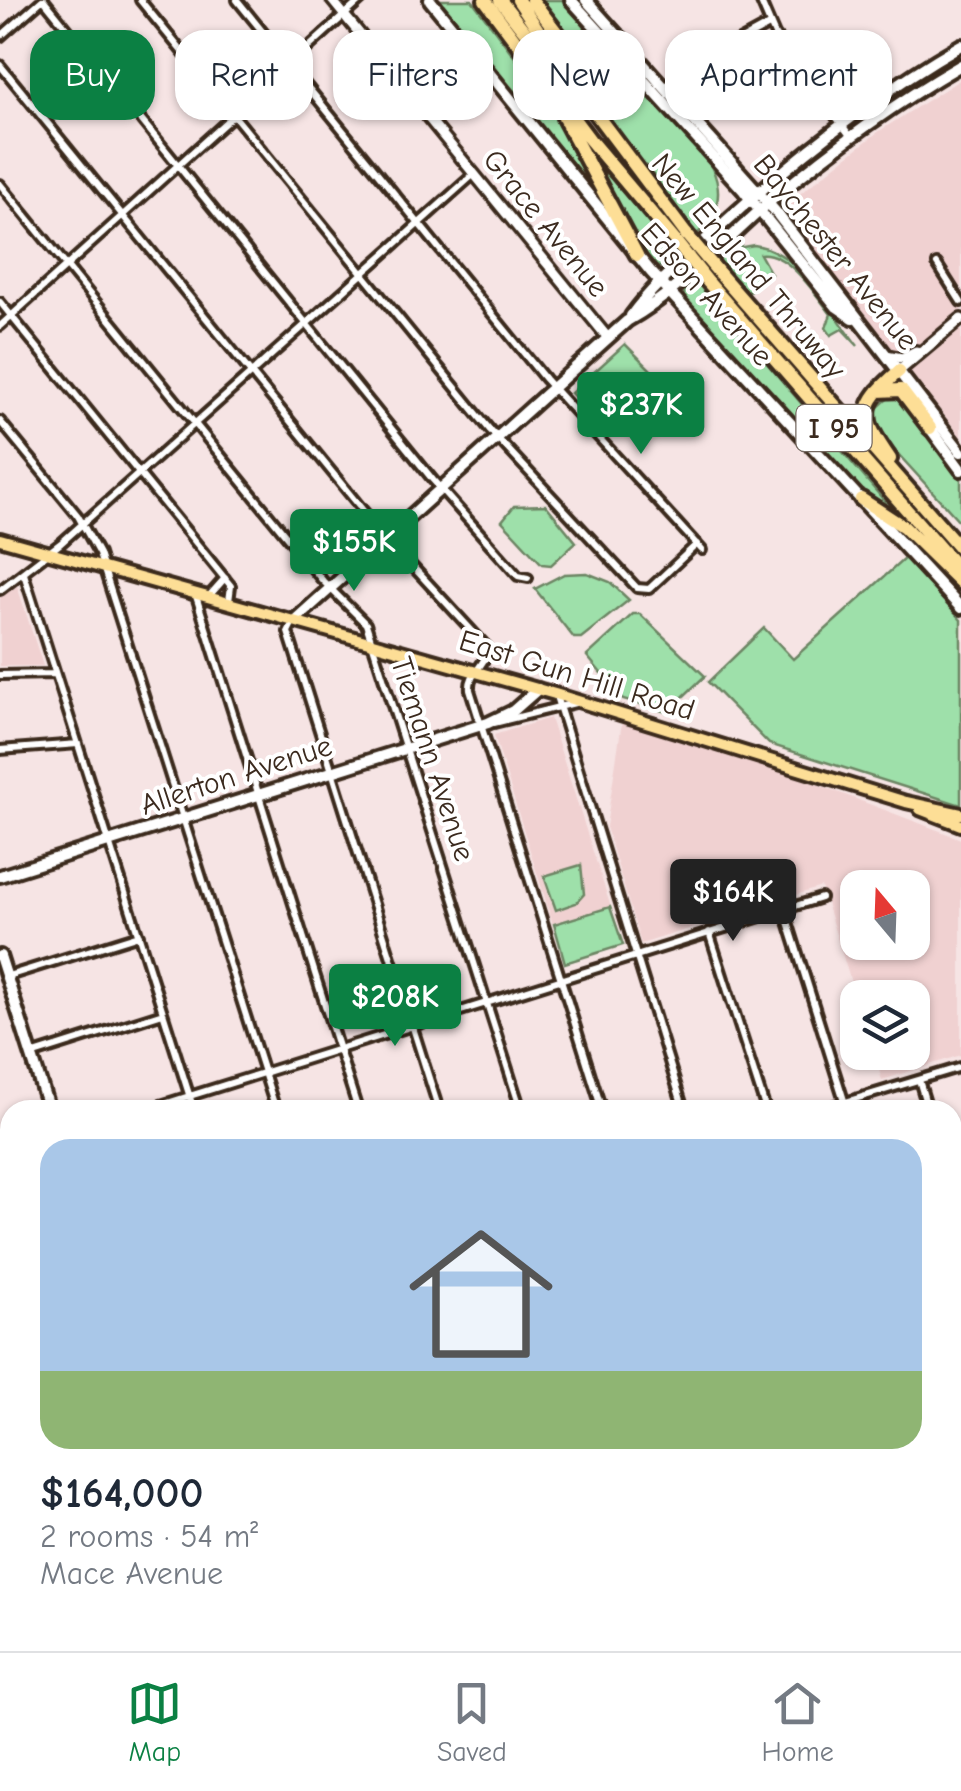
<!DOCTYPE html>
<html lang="en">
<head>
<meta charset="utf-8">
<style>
  :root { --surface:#fff; --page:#f2f2f3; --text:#1f2937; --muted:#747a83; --line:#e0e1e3; --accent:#0b8043 }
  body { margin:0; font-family:"Comic Neue",sans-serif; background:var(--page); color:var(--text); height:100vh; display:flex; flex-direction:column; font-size:38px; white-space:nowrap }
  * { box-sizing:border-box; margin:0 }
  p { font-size:32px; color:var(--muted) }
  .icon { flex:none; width:55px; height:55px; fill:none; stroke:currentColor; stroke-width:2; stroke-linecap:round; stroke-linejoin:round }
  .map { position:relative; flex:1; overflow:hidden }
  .sheet { position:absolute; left:0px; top:1100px; width:962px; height:552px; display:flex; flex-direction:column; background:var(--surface); border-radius:30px 30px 0 0; box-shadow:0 2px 8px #0004 }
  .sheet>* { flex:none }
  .banner { position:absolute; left:30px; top:30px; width:902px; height:90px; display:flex; gap:20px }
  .needle { width:65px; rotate:341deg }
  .fabs { position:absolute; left:840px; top:870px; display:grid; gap:20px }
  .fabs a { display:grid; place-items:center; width:90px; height:90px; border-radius:20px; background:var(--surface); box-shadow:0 2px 8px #0004; font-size:50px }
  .price { position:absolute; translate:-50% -85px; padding:0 22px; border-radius:10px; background:var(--accent); color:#fff; font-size:32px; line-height:65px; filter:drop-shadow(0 2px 5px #0008) }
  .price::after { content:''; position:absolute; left:50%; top:60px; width:30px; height:22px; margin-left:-15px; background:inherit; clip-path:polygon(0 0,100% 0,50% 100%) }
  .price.selected { background:#222; color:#fff }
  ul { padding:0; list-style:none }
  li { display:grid; align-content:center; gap:20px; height:530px; padding:0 40px }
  li span { display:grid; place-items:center; height:310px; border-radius:30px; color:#555 }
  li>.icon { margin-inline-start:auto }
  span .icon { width:180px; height:180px; fill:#fffc; stroke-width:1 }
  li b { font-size:42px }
  .chip { padding:0 35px; border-radius:30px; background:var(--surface); box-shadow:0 2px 8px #0004; font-size:35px; line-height:90px }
  .chip.selected { background:var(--accent); color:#fff }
  .tabs { display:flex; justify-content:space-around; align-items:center; height:140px; border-top:2px solid var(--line); background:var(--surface); font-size:28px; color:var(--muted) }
  .tabs a { display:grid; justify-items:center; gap:5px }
  .tabs .selected { color:var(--accent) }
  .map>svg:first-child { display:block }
  .built { fill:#f0d1d1; fill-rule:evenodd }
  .green { fill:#9ee0aa; stroke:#6c8564; stroke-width:2.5 }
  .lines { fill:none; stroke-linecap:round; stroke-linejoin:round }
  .minor-casing { stroke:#3b2a1e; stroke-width:14 }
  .tertiary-casing { stroke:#3b2a1e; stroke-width:16 }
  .secondary-casing { stroke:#3b2a1e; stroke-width:18 }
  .primary-casing { stroke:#3b2a1e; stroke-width:18 }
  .motorway-casing { stroke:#3b2a1e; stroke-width:20 }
  .minor { stroke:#fff; stroke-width:6 }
  .tertiary { stroke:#fff; stroke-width:9 }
  .secondary { stroke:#fff; stroke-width:10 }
  .primary { stroke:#fdde96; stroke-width:10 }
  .motorway { stroke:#fdde96; stroke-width:12 }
  .rail { stroke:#3b2a1e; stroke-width:2.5 }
  .motorway-bridge-casing { stroke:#3b2a1e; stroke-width:20; stroke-linecap:butt }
  .motorway-bridge { stroke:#fdde96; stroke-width:12 }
  .labels { text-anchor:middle; stroke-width:8; stroke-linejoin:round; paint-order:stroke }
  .shield { fill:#fff; stroke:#766a62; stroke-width:2.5 }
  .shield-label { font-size:28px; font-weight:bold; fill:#3b2a1e }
  .street-label { font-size:30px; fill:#3b2a1e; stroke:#fff }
</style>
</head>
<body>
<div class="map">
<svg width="961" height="1651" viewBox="0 0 961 1651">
  <rect width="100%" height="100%" fill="#f6e4e4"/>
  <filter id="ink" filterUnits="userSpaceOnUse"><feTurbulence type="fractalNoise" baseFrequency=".01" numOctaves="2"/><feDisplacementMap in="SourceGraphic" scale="20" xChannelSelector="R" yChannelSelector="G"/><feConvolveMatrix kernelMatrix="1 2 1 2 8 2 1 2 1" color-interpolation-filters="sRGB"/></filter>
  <g filter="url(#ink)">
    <path class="built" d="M961,79V437L782,208L878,132Z
      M17,586L43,666H0V597Z
      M550,718L623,945L565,963L494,735Z
      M622,722L806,780L961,839V1055L882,1080L874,1053L912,1052V998H858L857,1001L821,887L641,944L606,827ZM858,888H912V942H858Z
      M806,1642H852V1643L843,1651H796Z"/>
    <path class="green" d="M436,0H472L558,115L607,210Z
      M538,0H563L599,45L587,49L573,46Z
      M558,47L583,58L612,52C641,106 769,170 696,235Z
      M594,159L675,253L661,267L653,266Z
      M754,245C801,251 830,311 858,346L842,329L831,335L826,328L831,314C815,294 788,251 760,254L771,274L748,293L718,260L732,249Z
      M695,279L894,512L892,515L863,495L683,300L685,288Z
      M625,344L652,371L597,421L571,393Z
      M894,393L961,478V523L878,432L877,408Z
      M546,505L576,542L551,565L542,564L502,521L514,506Z
      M905,558L961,620V805L769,744L708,682L764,628L793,659Z
      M587,573L610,582L629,600L581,638H574L535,589L564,574Z
      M633,614H640L705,676L667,712L623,700L587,656Z
      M581,865L584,894L576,903L556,910L544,876Z
      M610,907L623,945L565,963L554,924Z
      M961,1544V1651H949L938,1643L952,1642L953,1552Z
      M10,1642L681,1643L645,1651H0V1644Z"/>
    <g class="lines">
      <g class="minor-casing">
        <path id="minor" d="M44,0L433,480L518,576L528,578
          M140,0L490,430L637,588L649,589L697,544
          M237,0L545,379L702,550
          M760,0L775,35L851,137
          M0,37L42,0
          M0,65L379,530L487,647C488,665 468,672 470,690L602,1110
          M665,87L683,72L769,25
          M0,184L323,581L366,624L521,1110
          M937,264L961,302
          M0,302L231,586L229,601
          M0,326L361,0
          M0,421L78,516L99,554L276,1110
          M24,574L194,1110
          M0,590L61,543L474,174
          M195,593L358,1110
          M209,596L225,578
          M293,622L288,632L439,1110
          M0,675L55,674
          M556,696L684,1110
          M494,723L579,702
          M0,750L78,744
          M784,909L847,1110
          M709,932L766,1110
          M8,976L139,935
          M31,1055L163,1013
          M919,1080L928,1110
          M145,1110L821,898
          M819,1110L961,1067
          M0,1156L10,1153
          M952,1185L961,1211
          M0,1233L10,1265
          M952,1292L961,1289
          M952,1343L961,1335
          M0,1370L10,1366
          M0,1490L10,1522"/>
      </g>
      <g class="tertiary-casing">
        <path id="tertiary" d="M332,0L608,338
          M886,355L902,358L916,351
          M899,371L961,319
          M0,1639L10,1637"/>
      </g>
      <g class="secondary-casing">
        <path id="secondary" d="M430,0L651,272L961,608
          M571,0L744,191L837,307L853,318
          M586,0L775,211L961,452
          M631,316C653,285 683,261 711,235C788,164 870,97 961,45
          M930,428L961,470
          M295,620L627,321C683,289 725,240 774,198C832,149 895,103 961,65
          M0,876L488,723L513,711L538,689
          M0,956L49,1110
          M228,1642V1651"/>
      </g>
      <g class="primary-casing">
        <path id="primary" d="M0,539L555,694L906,802L961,814
          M920,809L961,825
          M952,1560L961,1559
          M297,1651L360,1642
          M668,1651L697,1642"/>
      </g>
      <g class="motorway-casing">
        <path id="motorway" d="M485,0L590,140L676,242
          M500,0L565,83
          M518,0L584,98L686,234
          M532,0L571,51L597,53L620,38
          M564,118L637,255
          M719,273L961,549
          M708,282L961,572
          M878,391L901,390L930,428
          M890,459C860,415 858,407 899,371
          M861,499L904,527L961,583
          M952,1575L961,1576"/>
      </g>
      <use href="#minor" class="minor"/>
      <use href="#tertiary" class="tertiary"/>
      <use href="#secondary" class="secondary"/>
      <use href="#primary" class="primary"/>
      <use href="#motorway" class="motorway"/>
      <path class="rail" d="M952,1536L961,1528
        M805,1651L815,1642
        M825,1651L834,1642"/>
      <g class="motorway-bridge-casing">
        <path id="motorway-bridge" d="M686,234L719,273
          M676,242L708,282"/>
      </g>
      <use href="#motorway-bridge" class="motorway-bridge"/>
    </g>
  </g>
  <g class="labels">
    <rect class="shield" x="796.5" y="405" width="75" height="46" rx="8"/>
    <g class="shield-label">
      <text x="834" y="438">I 95</text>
    </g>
    <g class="street-label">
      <text transform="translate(546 223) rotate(51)" y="10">Grace Avenue</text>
      <text transform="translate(836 252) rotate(51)" y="10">Baychester Avenue</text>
      <text transform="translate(749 266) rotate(50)" y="10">New England Thruway</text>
      <text transform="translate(707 294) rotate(48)" y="10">Edson Avenue</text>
      <text transform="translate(577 675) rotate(17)" y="10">East Gun Hill Road</text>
      <text transform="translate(433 759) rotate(72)" y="10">Tiemann Avenue</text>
      <text transform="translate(236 775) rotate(-18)" y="10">Allerton Avenue</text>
    </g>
  </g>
</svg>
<div class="fabs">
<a><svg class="needle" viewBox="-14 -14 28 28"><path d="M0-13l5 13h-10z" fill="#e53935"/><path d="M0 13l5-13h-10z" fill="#747a83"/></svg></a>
<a><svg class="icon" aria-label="layers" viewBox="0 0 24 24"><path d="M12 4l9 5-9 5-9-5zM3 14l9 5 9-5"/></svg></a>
</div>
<b class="price" style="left:641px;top:457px">$237K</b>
<b class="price" style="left:354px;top:594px">$155K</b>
<b class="price selected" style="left:733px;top:944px">$164K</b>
<b class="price" style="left:395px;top:1049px">$208K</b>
<div class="banner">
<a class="chip selected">Buy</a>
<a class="chip">Rent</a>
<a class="chip">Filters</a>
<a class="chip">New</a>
<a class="chip">Apartment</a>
</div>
<section class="sheet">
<ul>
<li><span style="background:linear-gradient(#a9c7e8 75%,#8fb573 0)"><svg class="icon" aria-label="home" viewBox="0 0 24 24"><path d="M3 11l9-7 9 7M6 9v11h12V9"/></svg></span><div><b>$164,000</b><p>2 rooms · 54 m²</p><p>Mace Avenue</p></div></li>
</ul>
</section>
</div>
<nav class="tabs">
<a class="selected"><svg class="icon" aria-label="map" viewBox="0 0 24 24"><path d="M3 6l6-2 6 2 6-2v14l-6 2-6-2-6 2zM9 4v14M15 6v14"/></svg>Map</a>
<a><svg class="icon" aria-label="saved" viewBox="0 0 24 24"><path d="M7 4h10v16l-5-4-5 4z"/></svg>Saved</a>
<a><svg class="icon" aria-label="home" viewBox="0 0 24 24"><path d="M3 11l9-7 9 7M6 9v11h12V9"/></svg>Home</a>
</nav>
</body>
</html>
